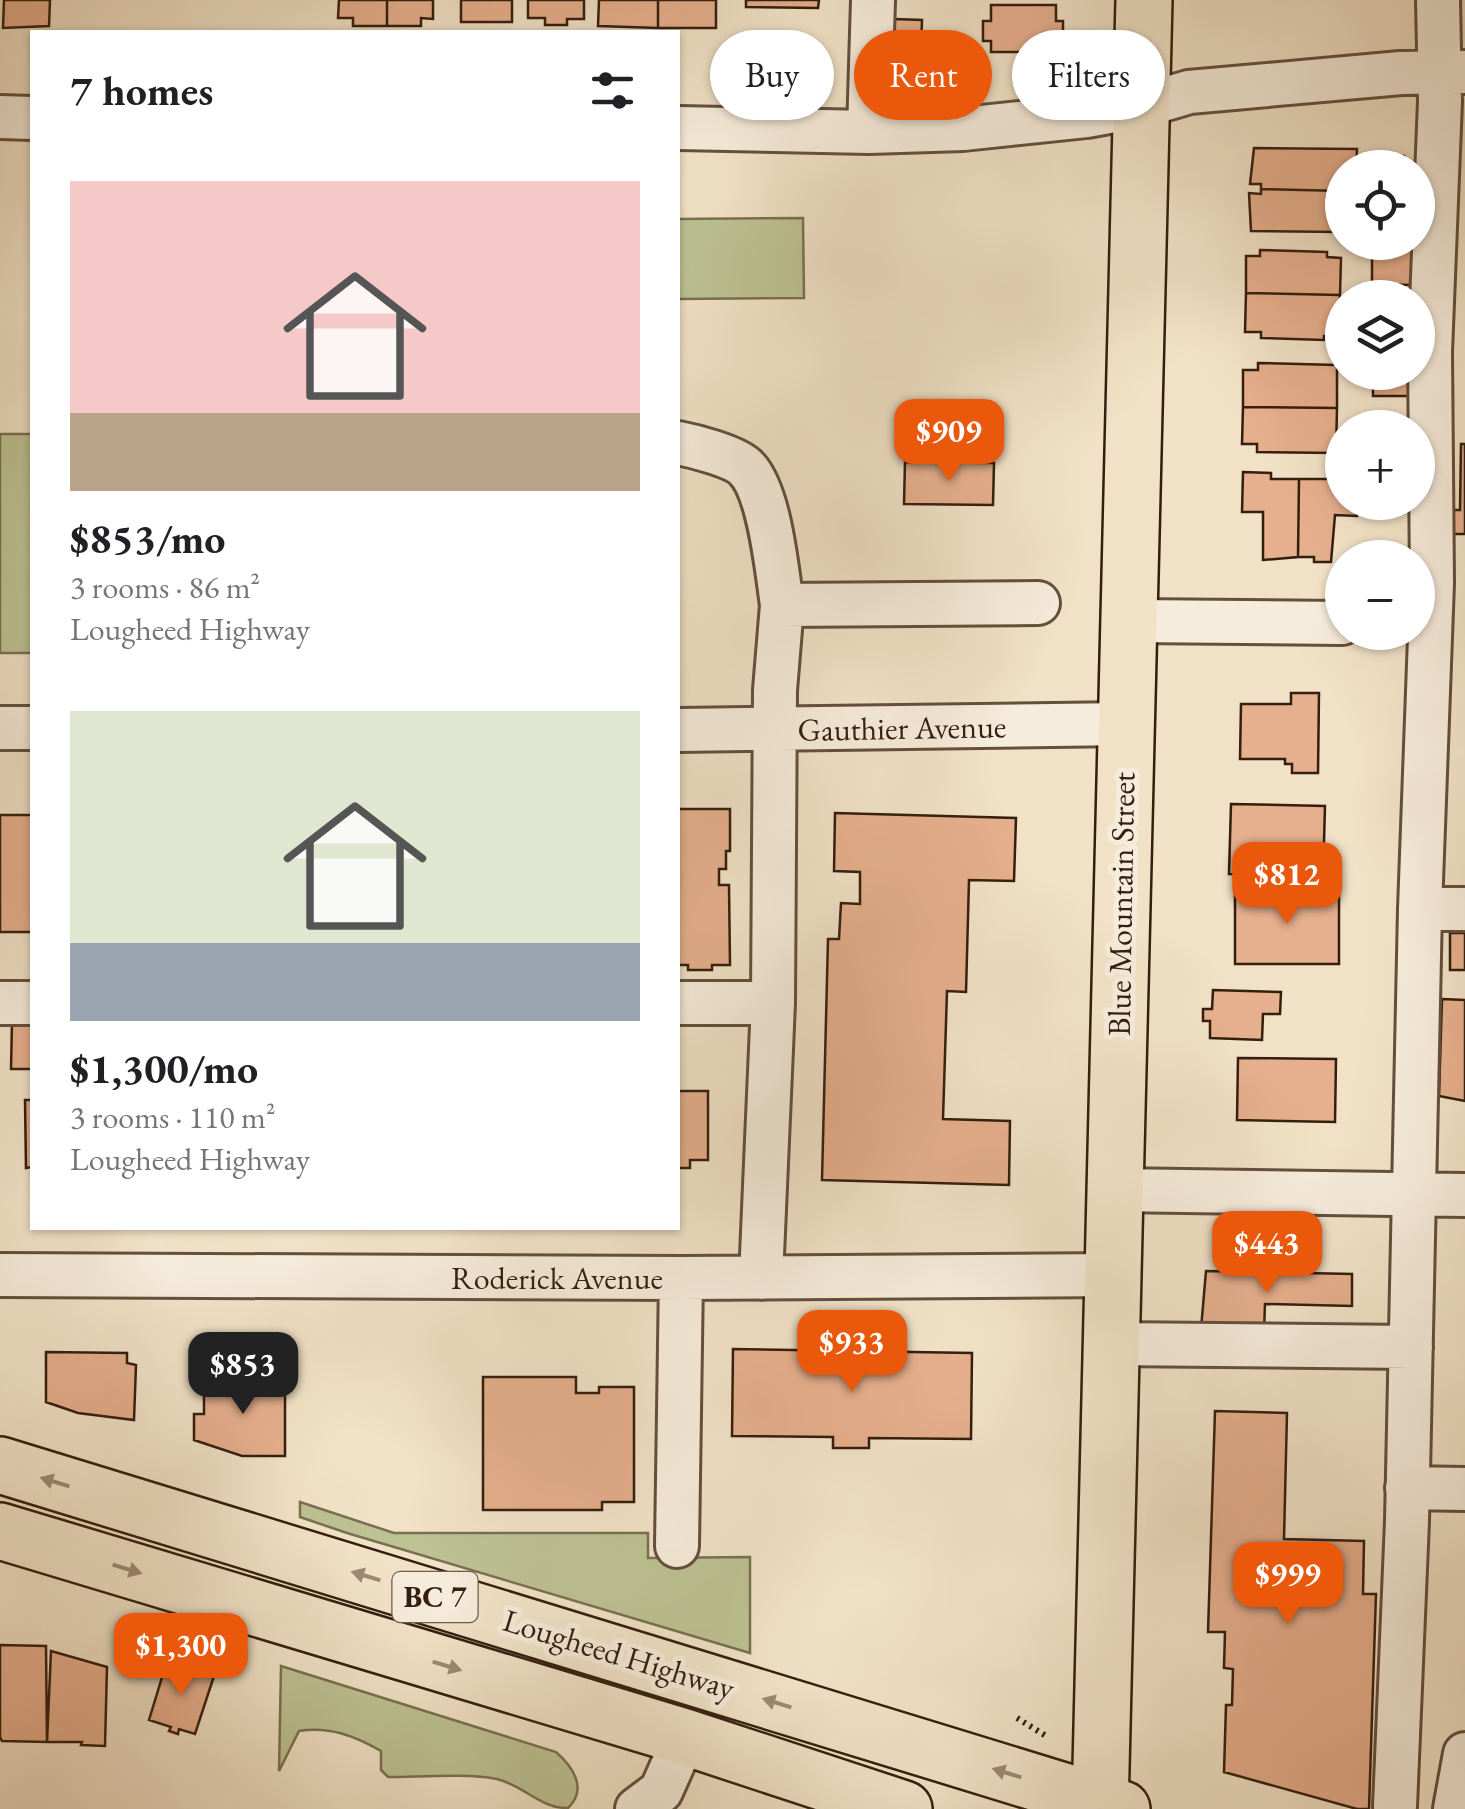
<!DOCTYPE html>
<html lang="en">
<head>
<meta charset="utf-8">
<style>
  :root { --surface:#fff; --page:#f2f2f2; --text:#202124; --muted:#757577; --accent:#ea580c }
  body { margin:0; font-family:"EB Garamond",serif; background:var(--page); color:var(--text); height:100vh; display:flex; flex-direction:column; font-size:38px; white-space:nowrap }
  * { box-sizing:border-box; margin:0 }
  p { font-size:32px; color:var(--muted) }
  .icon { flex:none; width:55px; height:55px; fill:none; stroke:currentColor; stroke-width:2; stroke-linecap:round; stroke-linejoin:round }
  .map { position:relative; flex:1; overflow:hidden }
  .drawer { position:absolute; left:30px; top:30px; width:650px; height:1200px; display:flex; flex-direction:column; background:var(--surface); border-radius:0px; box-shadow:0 2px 8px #0004 }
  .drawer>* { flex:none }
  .hud { position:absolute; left:710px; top:30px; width:605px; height:90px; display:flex; gap:20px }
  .fabs { position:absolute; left:1325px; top:150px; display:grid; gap:20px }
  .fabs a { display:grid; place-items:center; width:110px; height:110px; border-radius:50%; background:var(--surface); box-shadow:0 2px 8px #0004; font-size:50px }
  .price { position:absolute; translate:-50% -85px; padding:0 22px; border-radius:20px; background:var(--accent); color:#fff; font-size:32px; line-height:65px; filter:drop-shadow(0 2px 5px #0008) }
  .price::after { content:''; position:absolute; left:50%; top:60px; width:30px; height:22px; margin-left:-15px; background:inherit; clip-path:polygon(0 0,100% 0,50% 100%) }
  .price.current { background:#222; color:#fff }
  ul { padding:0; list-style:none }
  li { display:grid; align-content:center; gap:20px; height:530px; padding:0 40px }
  li span { display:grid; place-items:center; height:310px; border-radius:0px; color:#555 }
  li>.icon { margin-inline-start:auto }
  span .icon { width:180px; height:180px; fill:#fffc; stroke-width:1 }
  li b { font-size:42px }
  h2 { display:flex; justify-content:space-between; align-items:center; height:120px; padding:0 40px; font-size:42px }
  .pill { padding:0 35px; border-radius:45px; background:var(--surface); box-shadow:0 2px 8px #0004; font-size:35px; line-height:90px }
  .pill.current { background:var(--accent); color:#fff }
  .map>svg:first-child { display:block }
  .green { fill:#bdc293; stroke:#787050; stroke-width:2.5 }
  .building { fill:#e6af8d; stroke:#341e0e; stroke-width:2.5 }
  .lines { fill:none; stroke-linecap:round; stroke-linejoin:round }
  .minor-casing { stroke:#634f3c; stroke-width:48 }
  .major-casing { stroke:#341e0e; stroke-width:60 }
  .path { stroke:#341e0e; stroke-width:6; stroke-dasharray:2.5 5; stroke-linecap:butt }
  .minor { stroke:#f6ecdb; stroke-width:42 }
  .major { stroke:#f1e2c7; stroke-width:55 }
  .oneway { fill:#9c8a74 }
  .labels { text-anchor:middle; stroke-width:10; stroke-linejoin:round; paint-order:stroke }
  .shield { fill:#f6ecdb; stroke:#6e5c4c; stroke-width:2.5 }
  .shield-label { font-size:30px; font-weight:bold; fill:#341e0e }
  .street-label { font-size:32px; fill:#341e0e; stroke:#f6ecdb }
</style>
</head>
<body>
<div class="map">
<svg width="1465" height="1809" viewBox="0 0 1465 1809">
  <rect width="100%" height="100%" fill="#f1e2c7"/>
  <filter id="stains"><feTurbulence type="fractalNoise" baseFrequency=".002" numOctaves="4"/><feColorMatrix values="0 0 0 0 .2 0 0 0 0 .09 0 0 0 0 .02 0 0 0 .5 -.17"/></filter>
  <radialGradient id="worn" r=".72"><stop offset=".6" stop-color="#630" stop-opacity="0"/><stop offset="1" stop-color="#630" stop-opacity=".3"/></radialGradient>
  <path class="green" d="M803,218L804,298L678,299V219Z
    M0,434H32V653H0Z
    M300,1502L394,1533H648V1558L750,1557V1653L347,1533L300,1517Z
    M281,1666L556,1752C573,1767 588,1789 568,1808C541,1809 523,1785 497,1779C469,1773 419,1777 388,1777L381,1770V1751C355,1736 329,1726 299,1731L279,1771Z"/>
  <path class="building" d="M4,0H50L49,26L3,28Z
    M339,0H387V26H353V18H338Z
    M387,0H433V19L421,18V26H387Z
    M461,0H512V22H461Z
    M528,0H584V19H567V25H545V18H528Z
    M599,0H658V28L598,26Z
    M658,0H716V28H658Z
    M746,0H819L818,8L746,7Z
    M991,5H1056V21H1063V55H1049V62H1024V52H991V41H983V21H991Z
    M894,19L922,20L921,55L892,53Z
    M1254,148L1357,149L1356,168H1342V191L1261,189V184H1250Z
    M1365,155L1404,156V168H1364Z
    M1261,189L1342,191V232L1251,231L1249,193L1261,194Z
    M1372,247H1412V285L1372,284Z
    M1260,250L1327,252V257L1341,258L1340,295L1246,293V256H1260Z
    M1246,293L1340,295L1339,336H1324V340L1261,338V332H1245Z
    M1258,363L1337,365V408L1243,407V370H1258Z
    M1373,372H1412V396H1373Z
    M1243,407L1337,408L1336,453L1257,452V444H1242Z
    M1461,444H1465V534H1453V510H1460Z
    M905,462L994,463L993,505L904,504Z
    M1243,472L1271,473V479H1299L1298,557L1263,560V512H1242Z
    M1329,474H1342V502H1357V516L1335,515L1331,562H1314V557H1298L1299,479H1329Z
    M1291,693H1319L1318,773H1292V764H1285V759H1240L1241,704H1291Z
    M1231,804L1325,806L1323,876L1229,874Z
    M678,809H730V851H726V869H719V885H729L730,965H712V970H688V965H678Z
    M835,813L1016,818L1014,881L969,880L966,992L947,991L943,1119L1010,1121L1009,1185L822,1180L828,939H839L841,903L860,904V872L834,871Z
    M0,815H32V932H0Z
    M1235,890H1339V964H1235Z
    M1450,933H1465V970H1450Z
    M1213,990L1281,992L1280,1014H1263L1262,1040L1210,1038V1021H1203V1009H1212Z
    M1442,999L1465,1000V1101L1439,1096Z
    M12,1022H32V1069H11Z
    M1238,1058L1336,1059L1335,1122L1237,1120Z
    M678,1091H708V1160H690V1168H678Z
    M25,1100H32V1167L26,1168Z
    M1206,1271L1352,1274V1306L1265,1304L1264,1331L1201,1329Z
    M733,1349L972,1353L971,1439L869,1438V1448H833V1437L732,1436Z
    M46,1352L127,1353V1363L136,1365L134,1420L78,1413L46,1402Z
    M483,1377H576V1393H599V1387H634V1502H602V1510H483Z
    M204,1379L285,1380V1456H242L194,1440V1414H204Z
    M1215,1411L1287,1413L1284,1539L1364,1541L1363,1594H1376L1369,1809H1357L1224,1772L1226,1705H1232L1233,1669L1224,1668L1225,1632H1208Z
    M0,1645L46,1646L47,1742L2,1741L0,1737Z
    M51,1651L107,1667L105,1746L81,1745L82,1742H47Z
    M167,1661L214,1676L195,1734L179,1729L178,1734L169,1731L171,1727L149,1720Z"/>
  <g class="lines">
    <g class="minor-casing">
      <path id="minor" d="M0,117L32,118
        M678,128L869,132L963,129L1086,116L1142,106L1189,92L1401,73L1465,72
        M869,132L873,0
        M678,443C694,446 733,456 745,467C770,490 777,572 782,605
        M1131,621L1342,623
        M0,728H32
        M678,730L1126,724
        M1420,909H1465
        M0,1003H32
        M678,1003H773
        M1114,1190L1465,1195
        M0,1275L681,1278L1113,1275
        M761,1278L773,1003L775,690L782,605L1038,603
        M1112,1344L1411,1347
        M1407,1488L1465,1489
        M677,1546L681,1278
        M1395,1806L1407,1521L1420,909L1432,583L1430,352L1440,101L1438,0
        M637,1809L661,1791L685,1737
        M1455,1809L1465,1754"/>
    </g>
    <g class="major-casing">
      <path id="major" d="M0,1465L1122,1809
        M0,1531L685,1737L904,1809
        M1100,1809L1144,0"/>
    </g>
    <path class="path" d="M407,1230V1228
      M1017,1718L1046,1736"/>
    <use href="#minor" class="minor"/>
    <use href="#major" class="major"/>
  </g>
  <defs><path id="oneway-solid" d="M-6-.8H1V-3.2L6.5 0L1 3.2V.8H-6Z" transform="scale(2.5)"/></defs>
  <g class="oneway">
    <use href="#oneway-solid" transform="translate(55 1482) rotate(-163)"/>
    <use href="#oneway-solid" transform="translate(127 1569) rotate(17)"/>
    <use href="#oneway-solid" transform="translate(366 1576) rotate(-163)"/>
    <use href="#oneway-solid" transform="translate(447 1666) rotate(17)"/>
    <use href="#oneway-solid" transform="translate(777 1703) rotate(-163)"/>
    <use href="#oneway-solid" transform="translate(1007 1773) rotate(-163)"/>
  </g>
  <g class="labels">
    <rect class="shield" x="392.5" y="1572" width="85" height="50" rx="8"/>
    <g class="shield-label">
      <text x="435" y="1607">BC 7</text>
    </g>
    <g class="street-label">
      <text transform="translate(902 728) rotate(-1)" y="11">Gauthier Avenue</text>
      <text transform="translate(1121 904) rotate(-89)" y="11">Blue Mountain Street</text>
      <text x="557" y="1289">Roderick Avenue</text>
      <text transform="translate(619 1654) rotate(17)" y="11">Lougheed Highway</text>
    </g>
  </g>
  <rect width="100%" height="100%" filter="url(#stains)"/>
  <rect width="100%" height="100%" fill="url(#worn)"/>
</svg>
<div class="fabs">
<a><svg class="icon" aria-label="locate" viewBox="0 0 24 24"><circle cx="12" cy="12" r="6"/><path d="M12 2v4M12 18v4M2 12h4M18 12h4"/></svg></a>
<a><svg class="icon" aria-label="layers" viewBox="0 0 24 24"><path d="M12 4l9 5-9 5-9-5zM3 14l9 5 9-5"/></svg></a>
<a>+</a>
<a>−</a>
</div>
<b class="price" style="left:949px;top:484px">$909</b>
<b class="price" style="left:1287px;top:927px">$812</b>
<b class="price" style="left:1267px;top:1296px">$443</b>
<b class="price" style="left:852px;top:1395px">$933</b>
<b class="price current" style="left:243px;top:1417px">$853</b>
<b class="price" style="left:1288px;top:1627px">$999</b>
<b class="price" style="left:181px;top:1698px">$1,300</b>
<div class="hud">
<a class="pill">Buy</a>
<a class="pill current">Rent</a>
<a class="pill">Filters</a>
</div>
<section class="drawer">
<h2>7 homes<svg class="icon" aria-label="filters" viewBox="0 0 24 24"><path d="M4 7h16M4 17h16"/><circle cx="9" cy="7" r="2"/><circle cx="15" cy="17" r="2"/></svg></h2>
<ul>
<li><span style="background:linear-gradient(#f6c9c9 75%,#b9a48a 0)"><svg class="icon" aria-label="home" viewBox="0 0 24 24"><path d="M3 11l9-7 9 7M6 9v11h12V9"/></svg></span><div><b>$853/mo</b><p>3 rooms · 86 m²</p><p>Lougheed Highway</p></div></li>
<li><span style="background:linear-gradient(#dfe7d0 75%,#9aa5b1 0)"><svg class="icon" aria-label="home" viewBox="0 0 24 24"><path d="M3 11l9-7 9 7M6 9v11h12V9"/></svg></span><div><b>$1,300/mo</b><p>3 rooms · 110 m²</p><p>Lougheed Highway</p></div></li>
</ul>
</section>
</div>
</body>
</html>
